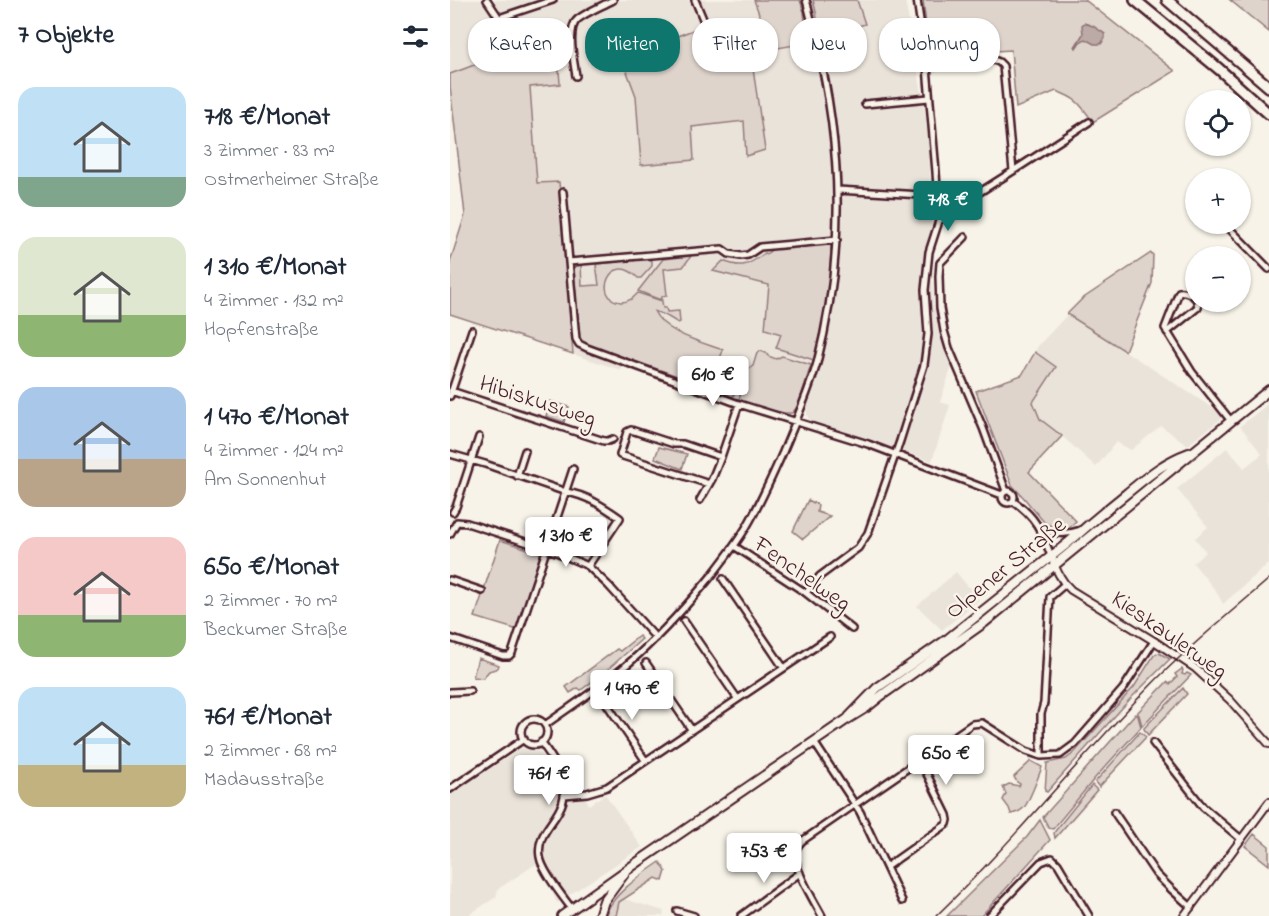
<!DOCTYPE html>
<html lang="de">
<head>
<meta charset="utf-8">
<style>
  :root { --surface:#fff; --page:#f6f6f7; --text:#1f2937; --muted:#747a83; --accent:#0f766e }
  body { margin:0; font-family:"Indie Flower",sans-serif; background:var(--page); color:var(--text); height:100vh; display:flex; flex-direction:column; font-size:22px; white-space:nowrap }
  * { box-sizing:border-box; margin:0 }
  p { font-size:20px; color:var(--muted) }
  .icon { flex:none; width:33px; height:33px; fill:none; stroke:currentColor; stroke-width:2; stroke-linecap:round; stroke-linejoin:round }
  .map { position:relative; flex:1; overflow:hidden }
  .side { display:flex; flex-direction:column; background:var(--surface); width:450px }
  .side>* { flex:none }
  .top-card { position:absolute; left:18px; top:18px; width:570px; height:54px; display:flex; gap:12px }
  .controls { position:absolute; left:735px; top:90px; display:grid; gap:12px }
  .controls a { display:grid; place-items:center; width:66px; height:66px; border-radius:50%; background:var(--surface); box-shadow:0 2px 4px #0004; font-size:30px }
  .price { position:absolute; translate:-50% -51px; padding:0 14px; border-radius:6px; background:#fff; color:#222; font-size:20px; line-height:39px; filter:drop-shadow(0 2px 3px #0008) }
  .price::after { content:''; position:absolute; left:50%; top:36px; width:18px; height:14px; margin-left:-9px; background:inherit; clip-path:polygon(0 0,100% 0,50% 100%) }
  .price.active { background:var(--accent); color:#fff }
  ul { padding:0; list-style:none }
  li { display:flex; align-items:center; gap:18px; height:150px; padding:0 18px }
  li span { display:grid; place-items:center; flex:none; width:168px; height:120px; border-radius:18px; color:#555 }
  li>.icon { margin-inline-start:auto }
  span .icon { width:72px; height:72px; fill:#fffc; stroke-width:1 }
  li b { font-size:26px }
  h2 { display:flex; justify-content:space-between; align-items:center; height:72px; padding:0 18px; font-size:26px }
  .pill { padding:0 21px; border-radius:24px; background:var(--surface); box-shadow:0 2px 4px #0004; font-size:21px; line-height:54px }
  .pill.active { background:var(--accent); color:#fff }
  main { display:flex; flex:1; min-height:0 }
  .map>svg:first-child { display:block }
  .built { fill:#eae3da }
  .green { fill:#ded4cc; stroke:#947a7c; stroke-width:1.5 }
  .water { fill:#bcaaa7; stroke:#8e7275; stroke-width:1.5 }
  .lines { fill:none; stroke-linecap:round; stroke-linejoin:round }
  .minor-casing { stroke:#4a1f2b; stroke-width:10 }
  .tertiary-casing { stroke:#4a1f2b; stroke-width:10 }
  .primary-casing { stroke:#4a1f2b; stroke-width:12 }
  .motorway-casing { stroke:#4a1f2b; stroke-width:14 }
  .minor { stroke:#f7f3e8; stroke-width:5 }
  .tertiary { stroke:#f7f3e8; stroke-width:6 }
  .primary { stroke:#f7f3e8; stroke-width:8 }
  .motorway { stroke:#f7f3e8; stroke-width:9 }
  .tram { stroke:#4a1f2b; stroke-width:1.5 }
  .labels { text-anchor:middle; stroke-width:5; stroke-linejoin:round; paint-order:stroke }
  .street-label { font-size:24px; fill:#4a1f2b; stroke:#f7f3e8 }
</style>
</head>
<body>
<main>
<section class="side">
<h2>7 Objekte<svg class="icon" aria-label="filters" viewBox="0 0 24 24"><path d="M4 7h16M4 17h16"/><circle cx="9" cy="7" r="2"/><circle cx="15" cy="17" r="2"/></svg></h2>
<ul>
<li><span style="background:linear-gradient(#bfe0f5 75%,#7fa58c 0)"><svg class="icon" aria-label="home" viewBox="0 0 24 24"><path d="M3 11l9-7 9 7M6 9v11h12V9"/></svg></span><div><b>718 €/Monat</b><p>3 Zimmer · 83 m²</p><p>Ostmerheimer Straße</p></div></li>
<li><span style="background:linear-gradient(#dfe7d0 65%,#8fb573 0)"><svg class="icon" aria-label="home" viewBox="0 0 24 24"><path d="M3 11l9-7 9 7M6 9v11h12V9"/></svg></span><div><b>1 310 €/Monat</b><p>4 Zimmer · 132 m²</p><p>Hopfenstraße</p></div></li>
<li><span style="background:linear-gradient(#a9c7e8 60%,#b9a48a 0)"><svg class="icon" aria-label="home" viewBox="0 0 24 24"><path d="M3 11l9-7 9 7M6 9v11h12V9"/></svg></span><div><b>1 470 €/Monat</b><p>4 Zimmer · 124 m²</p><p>Am Sonnenhut</p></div></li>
<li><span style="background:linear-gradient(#f6c9c9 65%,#8fb573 0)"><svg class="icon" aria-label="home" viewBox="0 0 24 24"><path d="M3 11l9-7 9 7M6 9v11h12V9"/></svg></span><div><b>650 €/Monat</b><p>2 Zimmer · 70 m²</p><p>Beckumer Straße</p></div></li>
<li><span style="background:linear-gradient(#bfe0f5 65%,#c2b280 0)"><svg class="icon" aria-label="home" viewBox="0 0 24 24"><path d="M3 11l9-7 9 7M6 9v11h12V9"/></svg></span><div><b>761 €/Monat</b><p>2 Zimmer · 68 m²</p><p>Madausstraße</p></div></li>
</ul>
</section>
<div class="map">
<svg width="819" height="916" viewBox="0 0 819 916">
  <rect width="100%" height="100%" fill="#f7f3e8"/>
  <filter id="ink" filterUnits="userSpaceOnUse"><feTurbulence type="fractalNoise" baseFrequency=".0167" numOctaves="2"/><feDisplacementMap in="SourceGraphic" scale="12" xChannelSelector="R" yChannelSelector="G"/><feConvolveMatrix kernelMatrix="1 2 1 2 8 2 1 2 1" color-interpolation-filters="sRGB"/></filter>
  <g filter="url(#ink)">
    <path class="built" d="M0,0H455L479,133L483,300L486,318L492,340L503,363L490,402L500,405L482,461L361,421L358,418L356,409L348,406L344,411L340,413L315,409L278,397L176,358L171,370L0,314V262L15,215L0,86Z
      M701,253L703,255L702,283L675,351L775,416L738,445L711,426L681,450L666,442L646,467L612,436L590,419L572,375L588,346L632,299Z
      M819,403V563L773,604L766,591L743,563L756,552L745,538L758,527L727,489L777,448L794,468L812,454L790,426Z
      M506,572L529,600L492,630L467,606Z
      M72,748L82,749L90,752L105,775L111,798L126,794L135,797L139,805L155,794L192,847L107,903L101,889L86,864L48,889L46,897L17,916H0V795Z
      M174,899L214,911L213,916H166L169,902Z"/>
    <path class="green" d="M304,0H350L354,12L357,43L322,49Z
      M363,0H407L415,24L370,38L366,12Z
      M473,0H635L725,71L643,122C630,104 628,99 606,91L566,108L561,50L480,55Z
      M780,0H819V32Z
      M261,23L272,45L298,35L315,150L296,156L294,121L242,127L244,160L191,165L186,96L176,69L190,62L186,52Z
      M106,29L110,84L80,87L87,183L109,182L123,354L0,314V262L15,215L0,86V74C37,61 71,46 106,29Z
      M381,244L380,275L375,310L364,360L326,348L331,334L315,329L319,285L263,271L273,261C292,269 299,265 315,253L316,254L323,249Z
      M701,253L703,255L702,283L675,351L617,314L632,299Z
      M241,256L233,267L214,269L217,295L212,296V299H208L188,291L213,259Z
      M199,259L202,261V266L191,278H188C160,249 142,300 171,302C179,302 183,298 188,293L212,301L213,308H216L217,312L229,311L230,322L228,323L215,315L204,311C214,333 251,342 273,350L260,388L219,373L181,360L180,361L133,343L129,339L124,268L127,266L131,265L132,286L149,285L146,264Z
      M311,351L316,353L318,356L326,359L332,356L361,365L348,406L342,413C330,414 300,405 289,399L298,370L303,366L307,353Z
      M585,352L606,367L583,402L590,419L612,436L579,472L626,521L618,529H606L594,522L574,498L562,485L526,391L572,375Z
      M271,377L288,383L283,397L267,390Z
      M100,401L119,407L114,422L96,416Z
      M209,447L237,454L232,469L205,458Z
      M358,500L368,505L367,512L380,516L353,539L343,531Z
      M50,540L90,553L91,555L68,630L25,617Z
      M189,636L192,639L156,671L131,690L128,688L120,693L116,687L167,649L170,651Z
      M709,653L720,659L681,698L597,792L595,791L597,763L616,759L624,753L684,687L704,655Z
      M28,658L49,665C48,670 44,669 39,671L33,678L23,677Z
      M732,669L733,670L732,674L735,675L737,673L741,675L692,726L689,715L687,713L717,682L720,684L727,677L725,674Z
      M733,688L737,694L698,735L694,729V728Z
      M685,714L688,716L691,727L645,778L603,829L599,828L593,817Z
      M690,732L696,737L649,787L645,782L646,781Z
      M581,761L592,767C589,775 586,783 583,790C577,803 576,811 561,814L559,808L553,800L556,794L553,787L559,784L569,786L570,784L567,782L564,777Z
      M642,785L647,790L605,838L604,833L606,830Z
      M590,820L600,840L531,916H497L577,837Z
      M804,834L819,846V865L795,846Z
      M210,862L216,871L213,881L206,878L169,902L166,916H156C159,896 194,873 210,862Z"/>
    <path class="water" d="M634,23L643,26L655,34V38L651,44H644L635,39L630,42L626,48L625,47L633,34L632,25Z"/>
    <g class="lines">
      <g class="minor-casing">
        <path id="minor" d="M37,0L49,18L103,0
          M245,0L263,43
          M477,67L544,60L549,62L553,66L563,171L511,204L489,221
          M126,76C124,62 116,28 128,19C137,12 152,6 163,0
          M415,104L479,98
          M563,171L639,122
          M388,190L488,196
          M113,192L119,262
          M775,224L819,269
          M515,237L490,263L489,276L490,308L494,331L499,348L533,428L556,491
          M387,240L310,247L298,255L291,256L279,254L272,249L119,262L126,339L129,344L137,348L289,404L418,444L552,495
          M746,299C742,294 735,291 729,292L715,328L742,372L781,421
          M717,332L748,307L747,302
          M1,391L154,441H158L163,439
          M0,396L22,330
          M0,454L35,464L116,492C136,495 153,506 170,518L138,566
          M67,476L75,451
          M259,484L170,455L177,432L181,430L224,444H233L271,457L289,404
          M552 497a6 6 0 1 1 12 0a6 6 0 1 1-12 0Z
          M250,500L262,479L271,457
          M563,501C585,516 592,531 601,556
          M3,512L6,507L29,437
          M591,530C606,534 617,535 631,530
          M0,534L7,522L17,523L106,552L138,566L158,585L206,638
          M284,546L356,593L402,629
          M273,579L333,667
          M0,580L32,591
          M356,593L370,576L408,548L418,533L450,441L474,365L478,334L475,290L479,252L489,221L486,172L477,67L467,0
          M234,621L287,698
          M0,638L53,656H59L62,653L123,469
          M196,663L241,729
          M0,692L20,691
          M150,694L195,760
          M71 732a13 13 0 1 1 26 0a13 13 0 1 1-26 0Z
          M95,725C127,702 160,681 189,654C216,629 240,602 263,574C275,558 287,543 297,526C311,502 322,477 333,452C345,423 358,394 367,363C395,254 393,149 366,40C362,26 360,13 356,0
          M91,742C98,752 106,763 111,774C126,816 84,824 90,857C92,871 113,897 122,909
          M364,742L410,812L452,901
          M703,743L753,807L791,839
          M591,756V714L594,703L600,597L615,584
          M0,789L74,739
          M114,795L137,793L157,787L380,637
          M664,812L706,874L722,890L741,907
          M436,867L497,824L498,820L497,815L470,760
          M227,911L244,916
          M291,916L350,873
          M372,916C364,901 344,869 345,853C346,848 349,844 352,841L522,724L532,723L576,751L591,756L610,755L625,744L673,689L704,641
          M539,916L591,862L602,858L608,864L639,916"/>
      </g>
      <g class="tertiary-casing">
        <path id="tertiary" d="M601,556C606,569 610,580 621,590L704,641L745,668L780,700L819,744
          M734,916L819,802"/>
      </g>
      <g class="primary-casing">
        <path id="primary" d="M399,717L427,688L499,638L618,543C637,526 656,510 676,494C697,477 712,463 739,453
          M112,916L188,862L396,720L417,707L432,695L535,622L819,390
          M149,916L154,901L174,874"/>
      </g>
      <g class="motorway-casing">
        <path id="motorway" d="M685,0L769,69L819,114
          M717,0L819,87"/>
      </g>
      <use href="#minor" class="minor"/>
      <use href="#tertiary" class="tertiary"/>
      <use href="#primary" class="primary"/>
      <use href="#motorway" class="motorway"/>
      <path class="tram" d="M486,916C562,843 627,761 700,686C737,648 779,614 819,579"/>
    </g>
  </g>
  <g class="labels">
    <g class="street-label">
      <text transform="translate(88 400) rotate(18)" y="8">Hibiskusweg</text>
      <text transform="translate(555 567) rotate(-39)" y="8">Olpener Straße</text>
      <text transform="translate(353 573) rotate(35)" y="8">Fenchelweg</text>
      <text transform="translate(720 634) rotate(35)" y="8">Kieskaulerweg</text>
    </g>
  </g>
</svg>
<div class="controls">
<a><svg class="icon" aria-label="locate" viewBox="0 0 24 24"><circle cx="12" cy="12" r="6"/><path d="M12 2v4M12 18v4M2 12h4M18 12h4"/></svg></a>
<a>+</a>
<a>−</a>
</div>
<b class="price active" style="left:498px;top:232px">718 €</b>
<b class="price" style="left:263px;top:407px">610 €</b>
<b class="price" style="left:116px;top:568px">1 310 €</b>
<b class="price" style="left:182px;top:721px">1 470 €</b>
<b class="price" style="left:496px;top:786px">650 €</b>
<b class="price" style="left:99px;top:806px">761 €</b>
<b class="price" style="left:314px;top:884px">753 €</b>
<div class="top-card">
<a class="pill">Kaufen</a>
<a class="pill active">Mieten</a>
<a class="pill">Filter</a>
<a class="pill">Neu</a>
<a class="pill">Wohnung</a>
</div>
</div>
</main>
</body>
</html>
